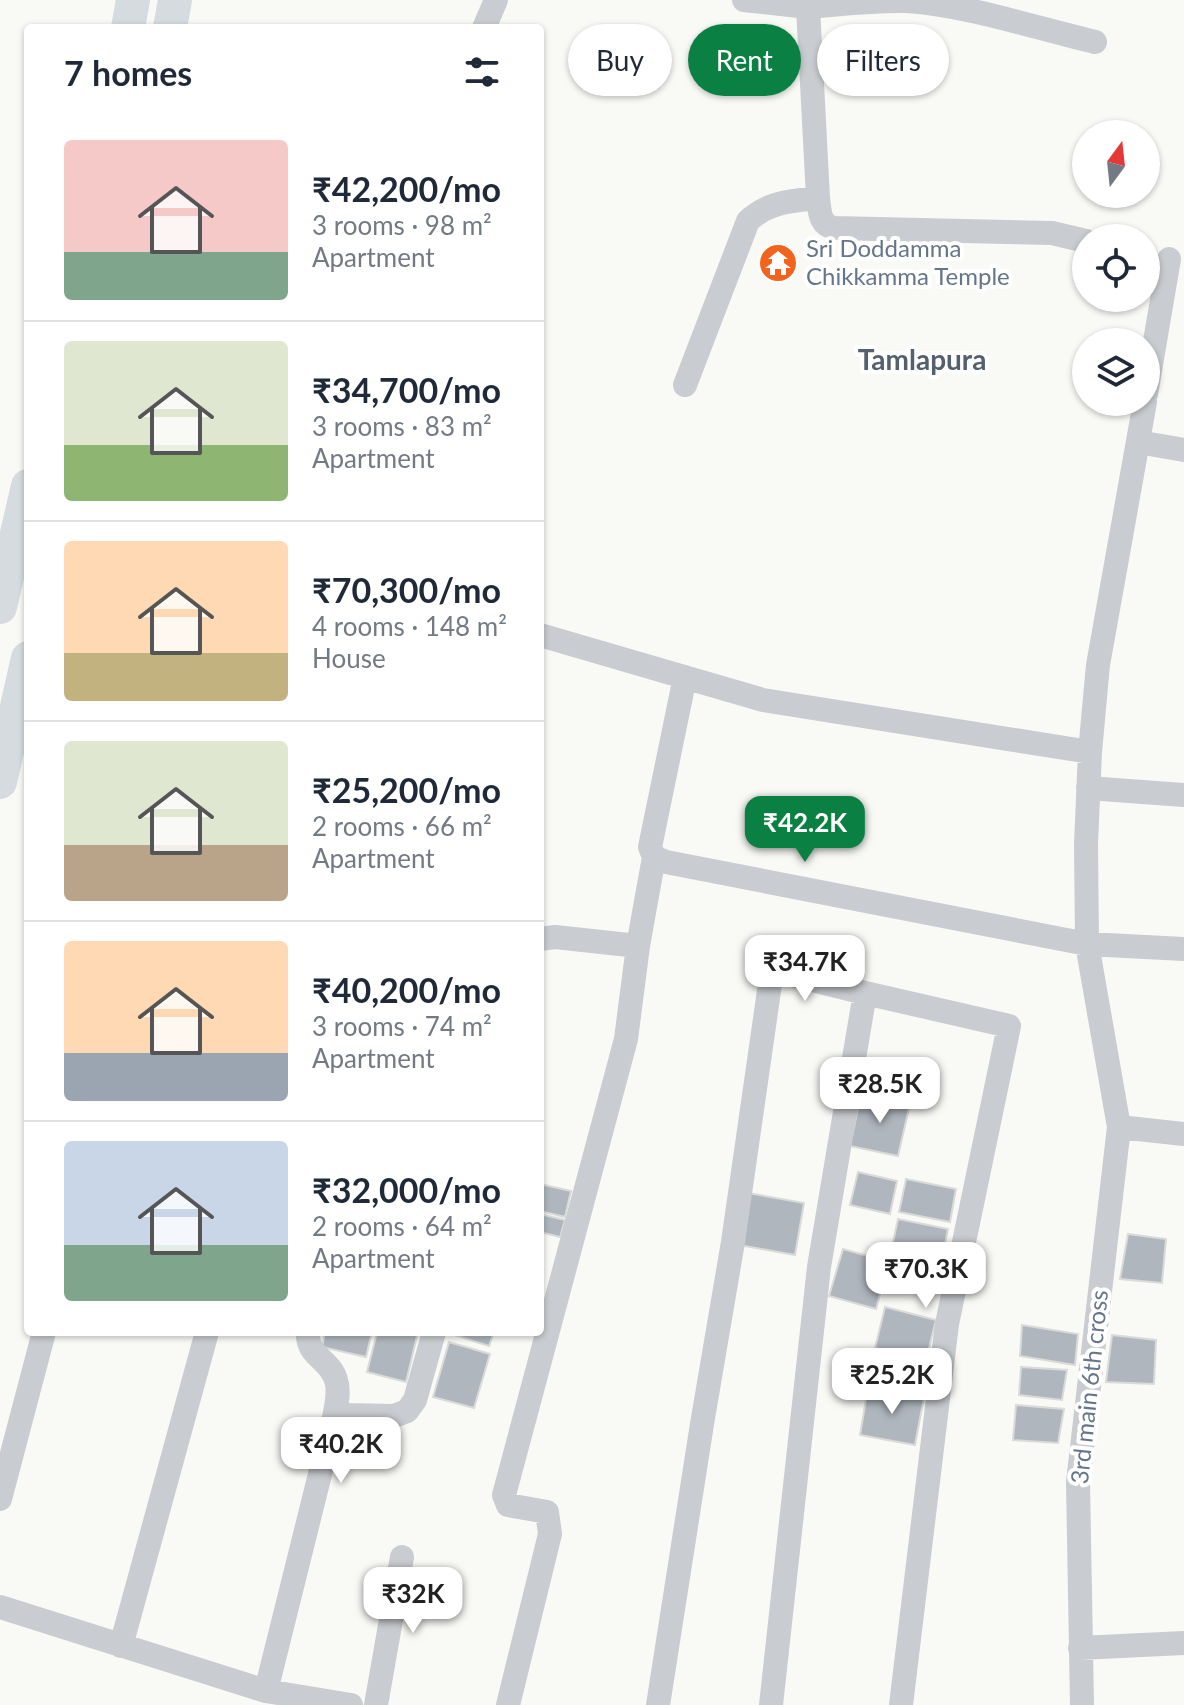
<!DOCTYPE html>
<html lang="en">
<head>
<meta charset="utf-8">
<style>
  :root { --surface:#fff; --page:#f2f2f3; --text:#1f2937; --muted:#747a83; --line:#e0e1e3; --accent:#0b8043 }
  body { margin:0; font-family:Lato,sans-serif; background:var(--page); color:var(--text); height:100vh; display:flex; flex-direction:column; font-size:30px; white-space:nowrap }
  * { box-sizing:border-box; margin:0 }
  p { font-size:26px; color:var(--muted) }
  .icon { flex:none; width:44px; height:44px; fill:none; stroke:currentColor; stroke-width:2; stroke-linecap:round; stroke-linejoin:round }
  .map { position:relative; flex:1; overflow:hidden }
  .side { position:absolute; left:24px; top:24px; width:520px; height:1312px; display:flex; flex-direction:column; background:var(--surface); border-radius:8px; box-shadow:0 2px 6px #0004 }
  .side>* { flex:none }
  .hud { position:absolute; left:568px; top:24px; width:496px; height:72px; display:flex; gap:16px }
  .needle { width:52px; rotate:15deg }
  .tools { position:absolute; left:1072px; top:120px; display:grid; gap:16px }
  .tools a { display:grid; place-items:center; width:88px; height:88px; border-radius:50%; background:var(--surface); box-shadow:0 2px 6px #0004; font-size:40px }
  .price { position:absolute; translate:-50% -68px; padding:0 18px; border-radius:16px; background:#fff; color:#222; font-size:26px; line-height:52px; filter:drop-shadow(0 2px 4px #0008) }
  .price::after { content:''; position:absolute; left:50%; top:48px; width:24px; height:18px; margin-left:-12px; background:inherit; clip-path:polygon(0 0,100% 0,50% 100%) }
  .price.selected { background:var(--accent); color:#fff }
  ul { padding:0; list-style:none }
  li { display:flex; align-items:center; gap:24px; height:200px; padding:0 40px }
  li+li { border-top:2px solid var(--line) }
  li span { display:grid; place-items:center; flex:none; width:224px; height:160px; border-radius:8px; color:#555 }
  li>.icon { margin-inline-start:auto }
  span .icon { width:96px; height:96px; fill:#fffc; stroke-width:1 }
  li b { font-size:34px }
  h2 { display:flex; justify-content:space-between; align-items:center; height:96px; padding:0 40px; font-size:34px }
  .pill { padding:0 28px; border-radius:36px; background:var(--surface); box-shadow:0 2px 6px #0004; font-size:28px; line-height:72px }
  .pill.selected { background:var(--accent); color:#fff }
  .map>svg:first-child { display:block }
  .building { fill:#afb6be; stroke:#dadbd8; stroke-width:2 }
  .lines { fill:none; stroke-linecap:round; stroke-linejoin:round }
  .street { stroke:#c9ccd0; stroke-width:24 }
  .secondary { stroke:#d6dbe0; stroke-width:34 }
  .labels { text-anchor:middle; stroke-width:8; stroke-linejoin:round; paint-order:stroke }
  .poi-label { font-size:24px; fill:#65768a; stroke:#fff; text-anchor:start }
  .street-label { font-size:24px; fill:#65768a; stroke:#fff }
  .quarter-label { font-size:28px; font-weight:bold; fill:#54606e; stroke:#fff }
</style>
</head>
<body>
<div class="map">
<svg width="1184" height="1705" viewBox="0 0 1184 1705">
  <rect width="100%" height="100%" fill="#f9f9f6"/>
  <path class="building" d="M861,1094L910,1104L898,1156L850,1146Z
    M858,1172L897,1181L890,1214L850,1205Z
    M906,1179L956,1189L950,1222L899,1212Z
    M540,1184L571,1191L565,1217L540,1211Z
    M748,1193L804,1203L795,1255L739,1245Z
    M540,1214L565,1220L560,1237L540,1232Z
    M898,1219L948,1229L941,1266L890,1256Z
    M1128,1234L1166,1239L1162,1283L1120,1279Z
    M843,1249L889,1262L876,1309L829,1296Z
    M885,1307L936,1320L926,1360L875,1348Z
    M1022,1325L1078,1334L1075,1365L1020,1356Z
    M325,1332H372L366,1357L322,1347Z
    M377,1332H418L406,1382L367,1372Z
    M452,1332H494L489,1346L451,1334Z
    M1112,1335L1156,1340L1154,1384L1106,1382Z
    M449,1342L490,1354L474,1408L433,1397Z
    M1021,1367L1067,1370L1062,1400L1019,1395Z
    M868,1387L924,1397L915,1445L860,1435Z
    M1016,1405L1064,1409L1058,1443L1013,1440Z"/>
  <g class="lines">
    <path class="street" d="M744,0L808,7L818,198C820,212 819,224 834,228L1052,233L1086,241
      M808,7C841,4 874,0 907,1C967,5 1036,28 1095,42
      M484,28L496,0
      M685,385L748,221C768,202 791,201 818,198
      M1146,394L1169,259
      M1138,442L1184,450
      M540,635L763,700L1090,752
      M685,677L650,847L654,857L666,862L1087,944L1184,949
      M1088,788L1184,795
      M540,939L555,937L638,946
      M865,993L1009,1026L947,1324L901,1705
      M1119,1127L1184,1134
      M308,1332C306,1356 330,1359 336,1380C340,1391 336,1406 334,1418
      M0,1499L44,1332
      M0,1607L266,1691L351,1705
      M121,1646L207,1332
      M1080,1648L1184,1643
      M266,1691L334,1418L344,1415L394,1416L407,1411L415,1400L434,1332
      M376,1705L402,1557
      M508,1705L550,1534L547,1512L508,1505L504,1495L626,1039L638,946L654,857
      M658,1705L702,1424L733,1242L772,970L865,993L819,1267L771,1705
      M1082,1705L1078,1482L1119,1127L1087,944L1086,844L1090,752L1098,665L1145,402"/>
    <path class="secondary" d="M128,28L133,0
      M170,28L175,0
      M0,607L28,486
      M0,782L28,658"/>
  </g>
  <defs>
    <g id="temple-disc" transform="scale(2)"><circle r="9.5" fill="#f2631d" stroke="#fff"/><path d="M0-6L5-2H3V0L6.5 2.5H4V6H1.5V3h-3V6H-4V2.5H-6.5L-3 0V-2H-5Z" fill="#fff"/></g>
  </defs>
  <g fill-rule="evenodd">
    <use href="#temple-disc" x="778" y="263"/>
  </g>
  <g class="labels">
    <g class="poi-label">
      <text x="806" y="257">Sri Doddamma<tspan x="806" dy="28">Chikkamma Temple</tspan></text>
    </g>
    <g class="street-label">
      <text transform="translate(1090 1387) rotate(-84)" y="8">3rd main 6th cross</text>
    </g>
    <g class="quarter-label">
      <text x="922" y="370">Tamlapura</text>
    </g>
  </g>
</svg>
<div class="tools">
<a><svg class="needle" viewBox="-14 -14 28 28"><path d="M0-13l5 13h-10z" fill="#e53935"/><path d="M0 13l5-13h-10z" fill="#747a83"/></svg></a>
<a><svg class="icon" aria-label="locate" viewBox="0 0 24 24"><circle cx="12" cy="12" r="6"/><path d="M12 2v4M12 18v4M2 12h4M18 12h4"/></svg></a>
<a><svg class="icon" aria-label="layers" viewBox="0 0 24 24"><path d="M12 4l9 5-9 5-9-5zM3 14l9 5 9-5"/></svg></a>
</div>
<b class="price selected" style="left:805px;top:864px">₹42.2K</b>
<b class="price" style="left:805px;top:1003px">₹34.7K</b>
<b class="price" style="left:880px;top:1125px">₹28.5K</b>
<b class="price" style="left:926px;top:1310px">₹70.3K</b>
<b class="price" style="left:892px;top:1416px">₹25.2K</b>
<b class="price" style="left:341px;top:1485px">₹40.2K</b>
<b class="price" style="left:413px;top:1635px">₹32K</b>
<div class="hud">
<a class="pill">Buy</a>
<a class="pill selected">Rent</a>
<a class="pill">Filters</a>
</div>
<section class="side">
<h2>7 homes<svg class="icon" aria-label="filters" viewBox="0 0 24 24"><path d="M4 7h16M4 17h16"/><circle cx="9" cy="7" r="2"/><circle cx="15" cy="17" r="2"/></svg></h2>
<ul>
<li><span style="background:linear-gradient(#f6c9c9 70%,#7fa58c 0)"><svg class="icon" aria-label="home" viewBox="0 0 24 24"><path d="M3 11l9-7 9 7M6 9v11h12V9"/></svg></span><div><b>₹42,200/mo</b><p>3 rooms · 98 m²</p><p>Apartment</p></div></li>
<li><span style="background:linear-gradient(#dfe7d0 65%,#8fb573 0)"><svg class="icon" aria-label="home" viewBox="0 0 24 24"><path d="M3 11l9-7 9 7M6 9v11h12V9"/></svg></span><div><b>₹34,700/mo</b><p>3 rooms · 83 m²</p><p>Apartment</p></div></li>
<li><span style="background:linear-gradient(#ffd9b3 70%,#c2b280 0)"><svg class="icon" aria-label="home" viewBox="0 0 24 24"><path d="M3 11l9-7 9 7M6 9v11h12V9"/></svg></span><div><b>₹70,300/mo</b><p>4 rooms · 148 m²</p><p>House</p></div></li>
<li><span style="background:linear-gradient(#dfe7d0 65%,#b9a48a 0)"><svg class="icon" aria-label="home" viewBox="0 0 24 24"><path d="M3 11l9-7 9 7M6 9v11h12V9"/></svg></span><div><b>₹25,200/mo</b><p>2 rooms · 66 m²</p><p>Apartment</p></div></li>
<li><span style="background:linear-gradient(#ffd9b3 70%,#9aa5b1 0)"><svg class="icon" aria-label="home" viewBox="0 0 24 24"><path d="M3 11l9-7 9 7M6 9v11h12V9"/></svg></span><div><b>₹40,200/mo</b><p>3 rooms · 74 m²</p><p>Apartment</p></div></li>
<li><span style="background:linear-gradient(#c9d6e8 65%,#7fa58c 0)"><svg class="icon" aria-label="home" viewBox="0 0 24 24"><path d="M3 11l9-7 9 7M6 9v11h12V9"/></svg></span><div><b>₹32,000/mo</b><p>2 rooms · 64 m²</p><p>Apartment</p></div></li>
</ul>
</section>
</div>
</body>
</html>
